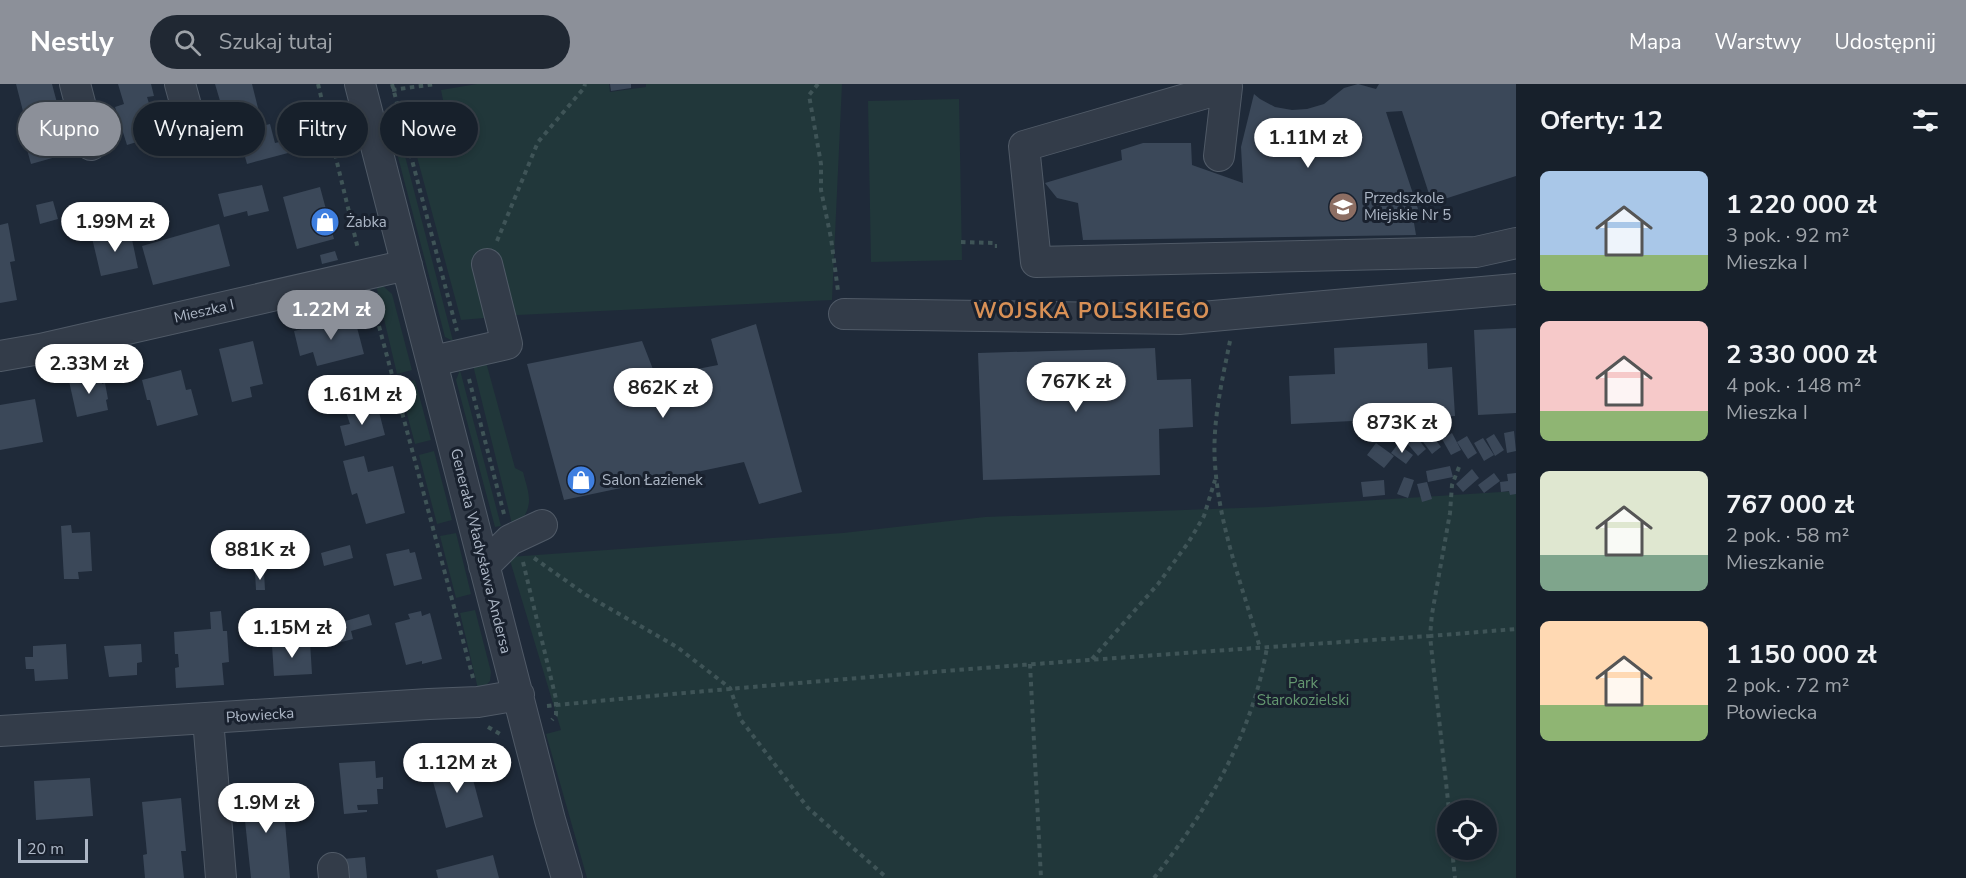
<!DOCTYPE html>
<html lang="pl">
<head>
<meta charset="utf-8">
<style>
  :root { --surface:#17202b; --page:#202833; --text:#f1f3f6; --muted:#9ea3a9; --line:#363e47; --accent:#8c9099 }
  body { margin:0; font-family:"Nunito Sans",sans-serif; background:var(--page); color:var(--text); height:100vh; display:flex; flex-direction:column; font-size:22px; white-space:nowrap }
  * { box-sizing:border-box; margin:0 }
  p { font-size:20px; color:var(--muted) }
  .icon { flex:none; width:33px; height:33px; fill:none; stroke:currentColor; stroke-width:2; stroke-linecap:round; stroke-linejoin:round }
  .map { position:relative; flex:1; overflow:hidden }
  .panel { display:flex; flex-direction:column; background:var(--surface); width:450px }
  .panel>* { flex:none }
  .top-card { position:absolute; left:18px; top:18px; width:570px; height:54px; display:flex; gap:12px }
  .tools { position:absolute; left:1437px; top:716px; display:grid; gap:12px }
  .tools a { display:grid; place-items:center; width:60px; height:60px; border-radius:50%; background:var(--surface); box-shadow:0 3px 9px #0003,0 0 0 2px var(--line); font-size:30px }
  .scale { position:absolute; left:18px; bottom:15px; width:70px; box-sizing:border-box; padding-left:6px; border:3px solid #adb7c6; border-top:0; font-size:16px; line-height:21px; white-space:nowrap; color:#adb7c6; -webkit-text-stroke:4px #19212e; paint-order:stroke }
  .price { position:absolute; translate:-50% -51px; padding:0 14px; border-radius:21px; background:#fff; color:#222; font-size:20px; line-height:39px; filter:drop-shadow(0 2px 3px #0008) }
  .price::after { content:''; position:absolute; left:50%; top:36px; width:18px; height:14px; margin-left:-9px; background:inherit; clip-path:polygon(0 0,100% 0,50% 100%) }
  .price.active { background:var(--accent); color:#fff }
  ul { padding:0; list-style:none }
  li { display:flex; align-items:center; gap:18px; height:150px; padding:0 24px }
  li span { display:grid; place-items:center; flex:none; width:168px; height:120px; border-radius:9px; color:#555 }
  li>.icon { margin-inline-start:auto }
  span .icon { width:72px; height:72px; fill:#fffc; stroke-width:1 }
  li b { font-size:26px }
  h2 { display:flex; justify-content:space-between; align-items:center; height:72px; padding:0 24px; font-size:26px }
  .pill { padding:0 21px; border-radius:27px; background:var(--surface); box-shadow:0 3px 9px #0003,0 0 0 2px var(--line); font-size:21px; line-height:54px }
  .pill.active { background:var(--accent); color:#fff }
  header { display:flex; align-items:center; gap:36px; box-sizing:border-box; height:84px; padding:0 30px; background:var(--accent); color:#fff }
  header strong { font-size:28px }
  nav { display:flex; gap:33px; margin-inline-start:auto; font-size:21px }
  .search { width:420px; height:54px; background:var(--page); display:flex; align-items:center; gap:15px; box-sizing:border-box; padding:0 21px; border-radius:33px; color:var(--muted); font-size:22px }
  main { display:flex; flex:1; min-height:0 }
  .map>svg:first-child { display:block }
  .green { fill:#21373a; fill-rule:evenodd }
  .building { fill:#3b4859 }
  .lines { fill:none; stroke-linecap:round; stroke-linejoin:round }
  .minor-casing { stroke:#505a67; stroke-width:32 }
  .path { stroke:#3f5457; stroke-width:4; stroke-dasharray:4.5 4.5; stroke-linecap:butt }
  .minor { stroke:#333c49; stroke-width:30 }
  .labels { text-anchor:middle; stroke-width:6; stroke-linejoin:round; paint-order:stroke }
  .poi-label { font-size:15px; fill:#adb7c6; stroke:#19212e; text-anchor:start }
  .street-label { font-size:15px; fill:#adb7c6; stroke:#19212e }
  .park-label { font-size:15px; fill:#649770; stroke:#19212e }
  .district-label { font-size:21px; font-weight:bold; letter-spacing:1.5px; fill:#d89056; stroke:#19212e }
</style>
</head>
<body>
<header>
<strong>Nestly</strong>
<div class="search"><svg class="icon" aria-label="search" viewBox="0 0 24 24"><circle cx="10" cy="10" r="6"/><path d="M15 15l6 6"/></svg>Szukaj tutaj</div>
<nav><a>Mapa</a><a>Warstwy</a><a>Udostępnij</a></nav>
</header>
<main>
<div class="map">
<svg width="1516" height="794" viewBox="0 0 1516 794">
  <rect width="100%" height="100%" fill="#1f2a39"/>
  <path class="green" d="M477,0H609L610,8L646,3V0H842L832,216L517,231L461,236L413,58L434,52L432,40L447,36L441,6Z
    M959,15L962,176L871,178L868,17Z
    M404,68L453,257L445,253L397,69Z
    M376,201L383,202L392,210L412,286L397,290Z
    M486,278L515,384L523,388C528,408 534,418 522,436L512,440L473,281Z
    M460,286L501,442L495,443L456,296Z
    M415,296L431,356L415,360L399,300Z
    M434,367L452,436L437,440L419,371Z
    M1516,407V794H587L546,650L561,646L509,473L843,449L985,433L1268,423ZM1448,726H1486V765H1448Z
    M456,449L471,510L456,514L440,452Z
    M475,526L491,588L490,597L483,604L478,605L460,529Z"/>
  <path class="building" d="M16,0H52L60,30L52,32L63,71L31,80L20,40L26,39Z
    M118,0H151L154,12L147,13L159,51L127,61L115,23L124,20Z
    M215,0H252L259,28L226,37Z
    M610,0H631V4L611,7Z
    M1358,0L1376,5L1379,0H1516V92L1432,119L1402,27L1386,28L1418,125L1412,127L1416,151L1083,156L1078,119L1057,114L1045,99L1122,76L1121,66L1143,59H1191L1192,81L1243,99L1241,63L1254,10L1260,15L1275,23L1292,26L1307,25L1324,20L1344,4Z
    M442,20L445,36L430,39L433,51L411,57L408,42L417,40L414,26Z
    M270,40L275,59L284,57L288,69L247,80L238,48Z
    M262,101L269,127L248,132L247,127L224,133L218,110Z
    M320,103L334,155L297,165L283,113Z
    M53,117L58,135L40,140L36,121Z
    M8,139L15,177L10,178L17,216L0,219V141Z
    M219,140L230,182L153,201L142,162Z
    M130,146L138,184L101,192L92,154Z
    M335,167L338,176L322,180L320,171Z
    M354,232L364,270L317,282L313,268L300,272L294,247Z
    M756,240L802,408L759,420L744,378L564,416L527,280L642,257L656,293L718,281L711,255Z
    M1516,244V329L1478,331L1474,246Z
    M253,257L263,300L250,303L252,313L232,318L219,265Z
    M1427,259L1428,285L1452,283L1455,332L1291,340L1289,292L1335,290L1334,264Z
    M1155,264L1157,296L1191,295L1193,343L1159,345L1160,391L983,396L978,269Z
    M181,286L186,306L191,305L198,331L157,342L150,316H147L142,296Z
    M100,290L102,300L105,299L108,315L106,316L108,326L77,333L69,297Z
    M35,315L43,358L0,366V321Z
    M362,324L363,328L378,324L385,351L345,362L340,342L350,340L346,328Z
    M1514,347L1516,367L1507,369L1504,349Z
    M1430,348L1441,363L1432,370L1421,355Z
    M1452,349L1461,366L1451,371L1442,355Z
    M1494,350L1504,366L1495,372L1486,355Z
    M1415,351L1426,365L1418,372L1406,358Z
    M1467,352L1477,369L1468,375L1457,358Z
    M1483,354L1494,371L1484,377L1474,359Z
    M1376,359L1394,372L1384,384L1367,371Z
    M1398,360L1413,371L1406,380L1391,369Z
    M364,372L368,388L393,382L405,429L366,440L357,409L352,411L343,377Z
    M1450,382L1453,393L1428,398L1426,387Z
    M1472,385L1479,394L1463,408L1456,400Z
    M1494,389L1500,397L1484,409L1478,401Z
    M1516,389V410L1510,411L1509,407L1501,408L1500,398L1508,397L1507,390Z
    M1404,393L1414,396L1408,414L1397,410Z
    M1384,396L1385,411L1363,413L1361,398Z
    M1427,398L1432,415L1422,418L1417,400Z
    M71,441L72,449L90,448L92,487L78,488L79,495H64L61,442Z
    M350,461L353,474L324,482L321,469Z
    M409,465L410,469L415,468L422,495L394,502L386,470Z
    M255,488H264L265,506H256Z
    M221,527L223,547H227L229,578L222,579L224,601L176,604L175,584L179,583L178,570H175L174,548L211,545L210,528Z
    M421,527L422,532L430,529L442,575L422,580V577L406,581L395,539L410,535L408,530Z
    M369,530L372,541L351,547L353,555L330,561L329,542Z
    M310,558L312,590L274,592L272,561Z
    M66,560L68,595L35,597L34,585H26L25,573H33V562Z
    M141,560L142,578L137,579V591L109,593L104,562Z
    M456,676L457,680L468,677L483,733L446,744L430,687L447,683L446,679Z
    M375,677L376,694L383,693V705H377L378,720L357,721L358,726H367V728L344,730L339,679Z
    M90,694L93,732L36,736L34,697Z
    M282,705L290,794H251L242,708Z
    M181,714L186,767H181L184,794H145L143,771L147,770L142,718Z
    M493,771L499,794H438L436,786Z
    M365,773L367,794H344L343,775Z"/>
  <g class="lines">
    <g class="minor-casing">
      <path id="minor" d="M75,0L91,61
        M180,0L185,18
        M360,0L550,736L567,794
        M1219,72L1227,3L1024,62L1036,178L1476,168L1516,159
        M844,230L1179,235L1516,205
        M0,272L40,265L407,181
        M433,277L507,260L487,180
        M484,482L510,456L542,441
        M208,635L221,794
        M0,647L429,620L478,618L519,611
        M333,784L334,794"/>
    </g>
    <path class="path" d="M318,0L358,165
      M392,0L457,247
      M818,0L809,11L821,80V106L831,154L838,207
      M392,6L435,0
      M497,157L538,58L584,4L585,0
      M961,158L993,159L994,162H997
      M372,216L473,594
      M1230,257C1222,297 1212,339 1215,380C1219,443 1243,504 1260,564
      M469,295L504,430
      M1459,383L1452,401L1450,429L1432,530L1430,552L1516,545
      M534,474L586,511L677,563L730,604L741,636L808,724L887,794
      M523,478L556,615V631L552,636
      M1092,575L1158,500L1188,459L1204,432L1215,396
      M1030,580L1041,794
      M547,622C841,593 1135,572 1430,552L1449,726
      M488,643L502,651
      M1452,765L1455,794
      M1154,794C1207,727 1253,649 1267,563"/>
    <use href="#minor" class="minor"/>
  </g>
  <defs>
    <g id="school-disc" transform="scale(1.5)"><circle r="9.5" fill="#8d6e63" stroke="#19212e"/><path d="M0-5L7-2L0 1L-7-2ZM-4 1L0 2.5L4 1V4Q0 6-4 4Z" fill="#fff"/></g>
    <g id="shop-disc" transform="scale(1.5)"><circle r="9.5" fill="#3f7fe0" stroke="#19212e"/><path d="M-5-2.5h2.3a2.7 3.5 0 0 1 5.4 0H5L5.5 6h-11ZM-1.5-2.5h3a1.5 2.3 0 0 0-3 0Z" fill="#fff"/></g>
  </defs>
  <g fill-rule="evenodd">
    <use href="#school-disc" x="1343" y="123"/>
    <use href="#shop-disc" x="325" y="138"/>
    <use href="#shop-disc" x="581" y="396"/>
  </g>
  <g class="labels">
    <g class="poi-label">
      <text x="1364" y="119">Przedszkole<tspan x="1364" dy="17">Miejskie Nr 5</tspan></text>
      <text x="346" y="143">Żabka</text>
      <text x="602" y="401">Salon Łazienek</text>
    </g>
    <g class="street-label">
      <text transform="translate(204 227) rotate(-13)" y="5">Mieszka I</text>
      <text transform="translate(481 467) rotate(76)" y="5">Generała Władysława Andersa</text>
      <text transform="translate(260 631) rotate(-4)" y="5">Płowiecka</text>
    </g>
    <g class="park-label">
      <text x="1303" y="604">Park<tspan x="1303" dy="17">Starokozielski</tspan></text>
    </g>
    <g class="district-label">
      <text x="1092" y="234">WOJSKA POLSKIEGO</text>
    </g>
  </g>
</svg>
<div class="tools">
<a><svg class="icon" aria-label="locate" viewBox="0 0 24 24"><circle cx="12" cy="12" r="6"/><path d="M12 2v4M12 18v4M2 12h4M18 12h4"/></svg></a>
</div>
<div class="scale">20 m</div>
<b class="price" style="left:1308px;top:85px">1.11M zł</b>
<b class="price" style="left:115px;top:169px">1.99M zł</b>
<b class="price active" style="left:331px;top:257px">1.22M zł</b>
<b class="price" style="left:89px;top:311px">2.33M zł</b>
<b class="price" style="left:1076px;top:329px">767K zł</b>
<b class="price" style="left:663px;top:335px">862K zł</b>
<b class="price" style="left:362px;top:342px">1.61M zł</b>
<b class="price" style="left:1402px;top:370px">873K zł</b>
<b class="price" style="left:260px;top:497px">881K zł</b>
<b class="price" style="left:292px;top:575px">1.15M zł</b>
<b class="price" style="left:457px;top:710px">1.12M zł</b>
<b class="price" style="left:266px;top:750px">1.9M zł</b>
<div class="top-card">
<a class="pill active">Kupno</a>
<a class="pill">Wynajem</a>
<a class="pill">Filtry</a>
<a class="pill">Nowe</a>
</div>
</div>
<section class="panel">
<h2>Oferty: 12<svg class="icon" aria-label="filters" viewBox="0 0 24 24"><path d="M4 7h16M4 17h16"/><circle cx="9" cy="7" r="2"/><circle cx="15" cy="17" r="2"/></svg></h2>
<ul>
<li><span style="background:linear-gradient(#a9c7e8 70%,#8fb573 0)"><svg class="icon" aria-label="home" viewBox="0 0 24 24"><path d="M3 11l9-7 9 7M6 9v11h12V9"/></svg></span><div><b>1 220 000 zł</b><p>3 pok. · 92 m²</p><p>Mieszka I</p></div></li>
<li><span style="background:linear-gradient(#f6c9c9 75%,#8fb573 0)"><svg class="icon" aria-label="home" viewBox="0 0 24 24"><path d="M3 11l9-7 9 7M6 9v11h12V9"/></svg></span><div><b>2 330 000 zł</b><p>4 pok. · 148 m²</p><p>Mieszka I</p></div></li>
<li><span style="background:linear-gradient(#dfe7d0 70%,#7fa58c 0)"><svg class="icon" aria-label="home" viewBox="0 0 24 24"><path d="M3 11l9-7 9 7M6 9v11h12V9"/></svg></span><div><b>767 000 zł</b><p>2 pok. · 58 m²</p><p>Mieszkanie</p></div></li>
<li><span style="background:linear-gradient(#ffd9b3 70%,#8fb573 0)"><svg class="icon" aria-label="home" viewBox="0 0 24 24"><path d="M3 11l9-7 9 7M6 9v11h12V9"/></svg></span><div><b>1 150 000 zł</b><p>2 pok. · 72 m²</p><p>Płowiecka</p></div></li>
</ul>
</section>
</main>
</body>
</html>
